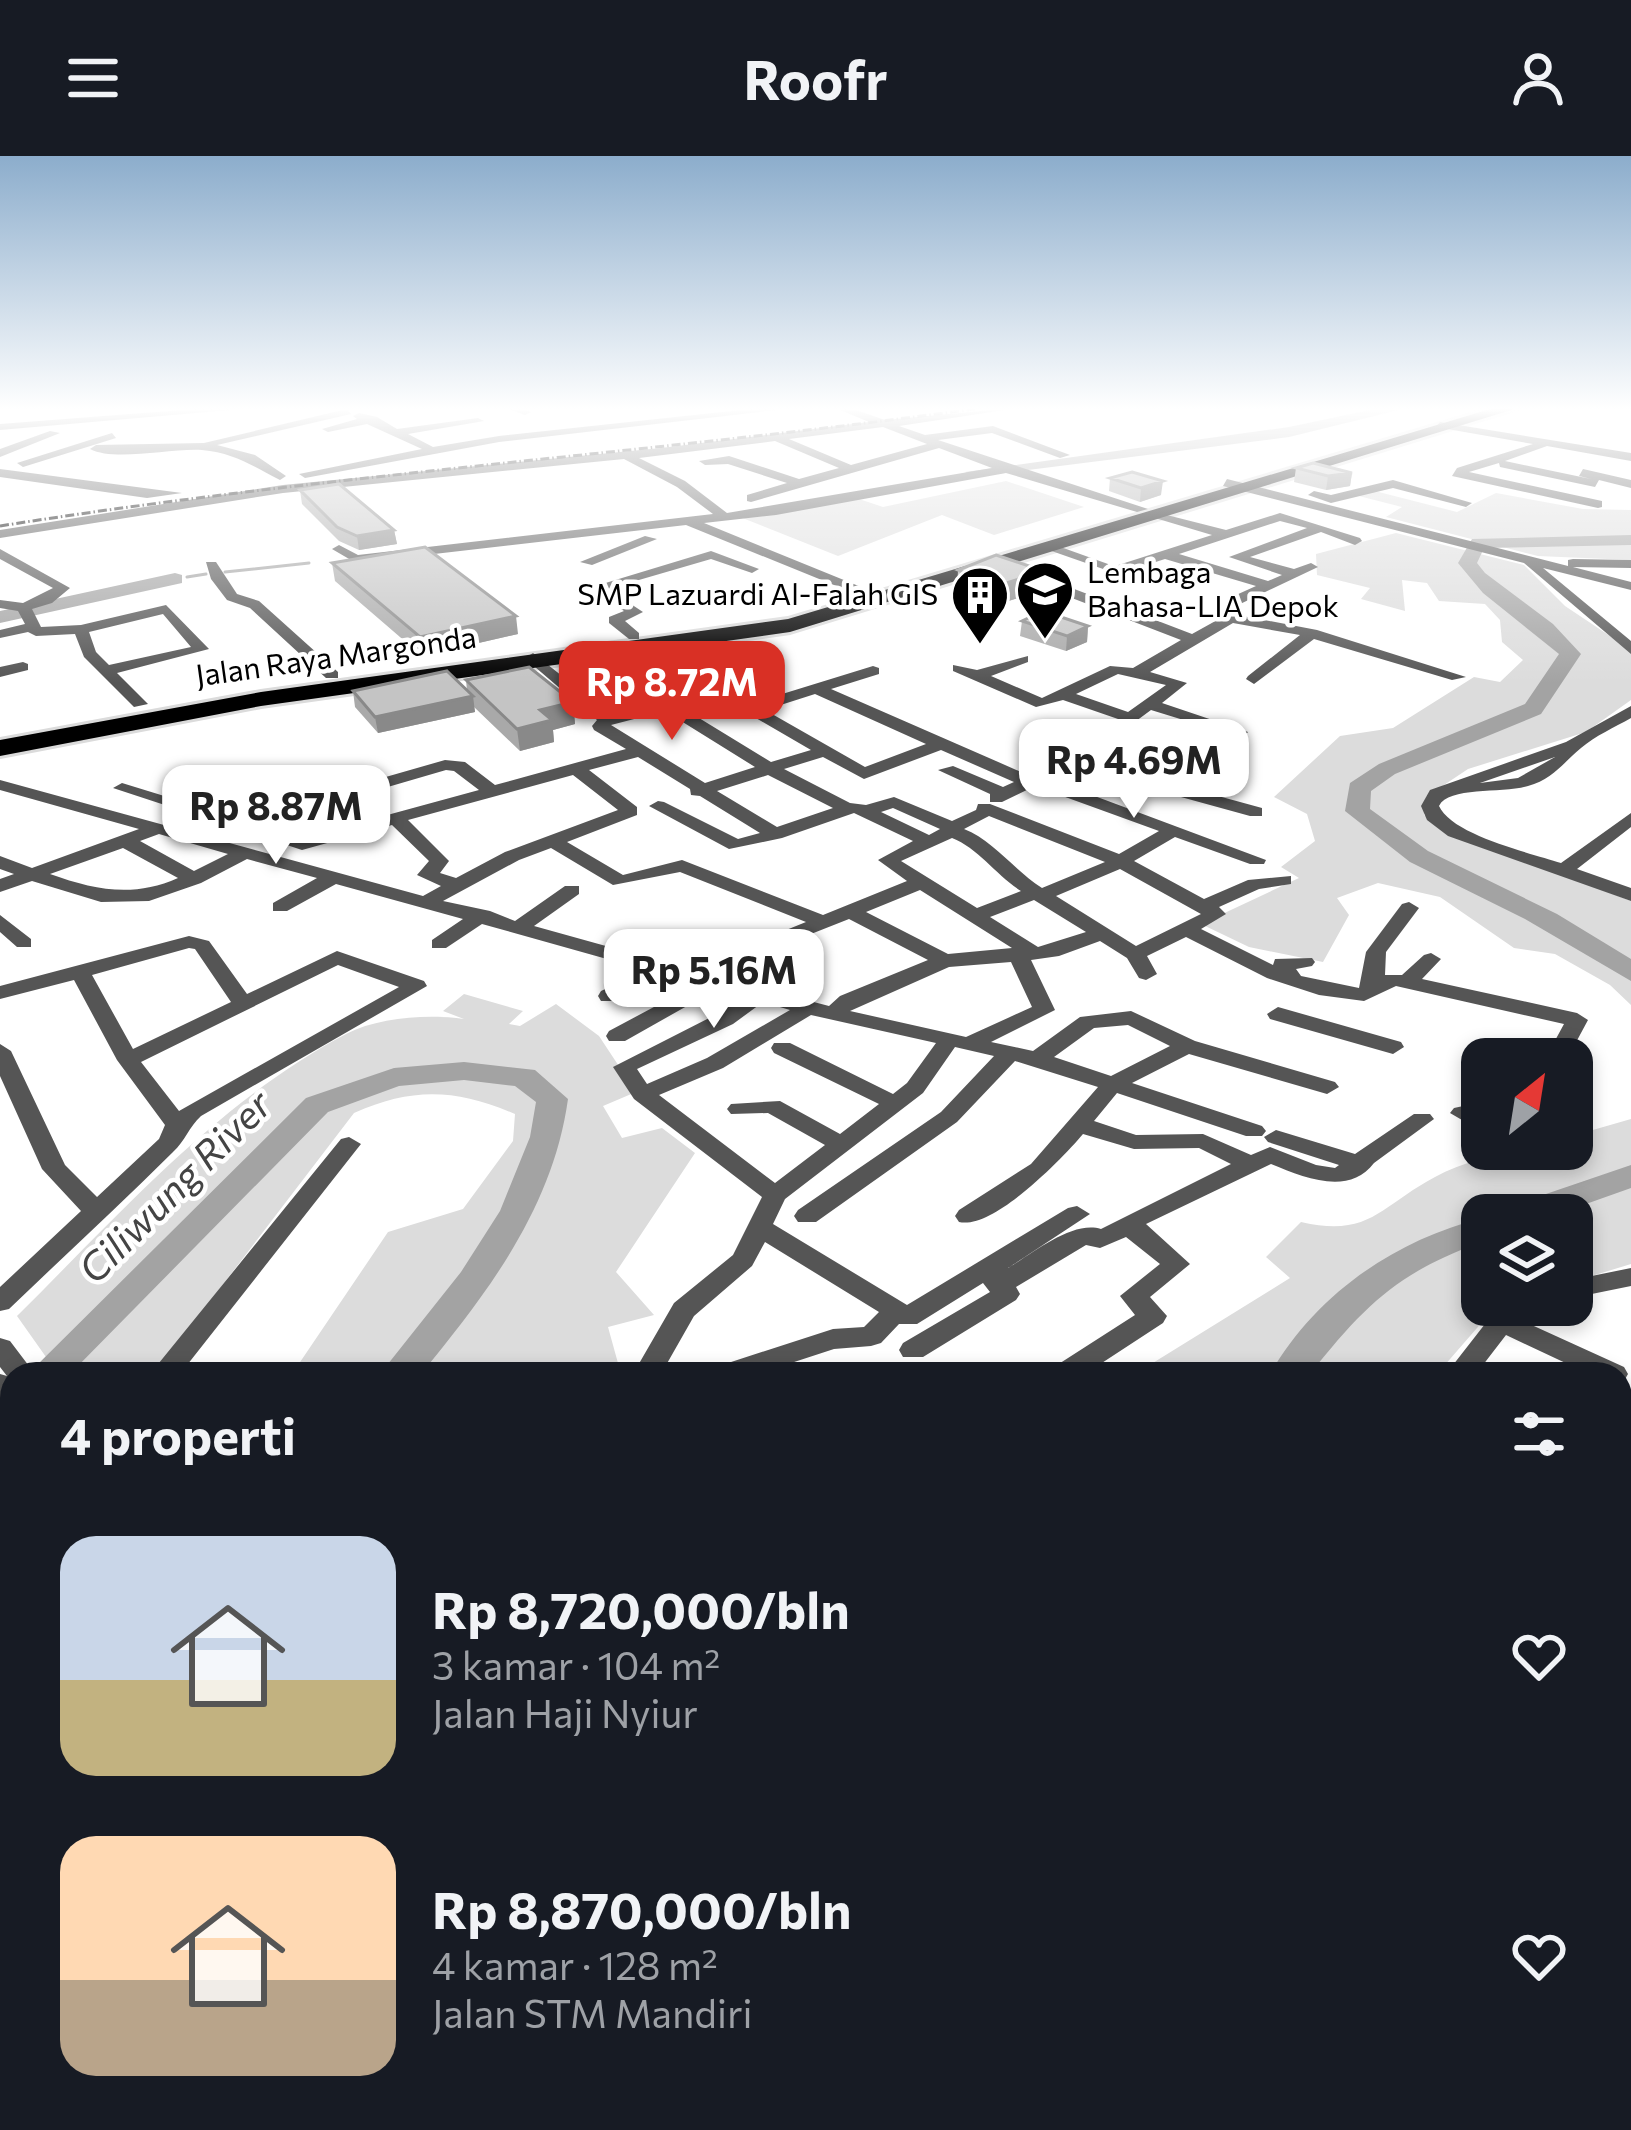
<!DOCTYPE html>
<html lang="id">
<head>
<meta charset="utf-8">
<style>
  :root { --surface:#171b24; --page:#242831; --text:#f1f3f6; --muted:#9ea1a6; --accent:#d93025 }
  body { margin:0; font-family:Commissioner,sans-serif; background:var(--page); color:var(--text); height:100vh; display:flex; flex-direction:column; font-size:45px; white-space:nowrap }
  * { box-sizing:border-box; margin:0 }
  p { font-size:39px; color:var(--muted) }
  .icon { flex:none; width:66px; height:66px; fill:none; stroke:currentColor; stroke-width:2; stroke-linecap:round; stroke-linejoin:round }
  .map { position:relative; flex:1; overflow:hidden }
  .drawer { position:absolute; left:0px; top:1206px; width:1632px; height:768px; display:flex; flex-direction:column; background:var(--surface); border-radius:36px 36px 0 0; box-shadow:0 6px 18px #0003 }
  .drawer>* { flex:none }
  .needle { width:78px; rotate:30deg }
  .tools { position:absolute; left:1461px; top:882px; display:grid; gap:24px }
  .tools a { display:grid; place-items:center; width:132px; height:132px; border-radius:24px; background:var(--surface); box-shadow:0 6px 18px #0003; font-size:60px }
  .price { position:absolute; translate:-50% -102px; padding:0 27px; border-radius:24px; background:#fff; color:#222; font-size:39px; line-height:78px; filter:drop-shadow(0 3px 6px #0008) }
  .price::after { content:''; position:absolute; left:50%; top:72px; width:36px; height:27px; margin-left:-18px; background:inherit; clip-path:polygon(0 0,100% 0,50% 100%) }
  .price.selected { background:var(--accent); color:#fff }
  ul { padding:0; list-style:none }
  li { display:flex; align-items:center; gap:36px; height:300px; padding:0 60px }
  li span { display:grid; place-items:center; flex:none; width:336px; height:240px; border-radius:36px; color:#555 }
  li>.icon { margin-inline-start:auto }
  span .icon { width:144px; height:144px; fill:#fffc; stroke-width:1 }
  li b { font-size:51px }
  h2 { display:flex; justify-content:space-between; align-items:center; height:144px; padding:0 60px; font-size:51px }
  header { display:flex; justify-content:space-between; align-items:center; height:156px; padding:0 60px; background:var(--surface); font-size:54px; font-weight:700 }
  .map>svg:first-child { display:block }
  .green { fill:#dcdcdc }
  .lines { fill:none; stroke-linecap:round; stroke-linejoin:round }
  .stream { stroke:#a3a3a3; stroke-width:3 }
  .river { fill:#a3a3a3; fill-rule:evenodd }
  .highway-casing { stroke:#dbdbdb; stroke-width:6 }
  .minor { fill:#555; fill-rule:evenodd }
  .highway { fill:#000; fill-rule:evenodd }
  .rail { stroke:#000; stroke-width:3; stroke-dasharray:9 3 1.5 3; stroke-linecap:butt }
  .wall { fill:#a9a9a9 }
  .shaded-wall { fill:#898989 }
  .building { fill:#c4c4c4; stroke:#898989; stroke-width:3 }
  .labels { text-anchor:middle; stroke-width:9; stroke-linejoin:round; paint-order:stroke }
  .far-poi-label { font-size:30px; fill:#000; stroke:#fff; text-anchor:start }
  .far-street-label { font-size:30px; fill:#000; stroke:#fff }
  .water-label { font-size:39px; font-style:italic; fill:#444; stroke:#fff }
</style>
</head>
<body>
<header><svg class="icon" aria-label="menu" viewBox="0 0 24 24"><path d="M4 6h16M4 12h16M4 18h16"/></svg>Roofr<svg class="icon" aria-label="person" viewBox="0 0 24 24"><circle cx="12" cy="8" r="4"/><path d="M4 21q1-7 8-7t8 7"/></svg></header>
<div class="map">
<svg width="1631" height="1974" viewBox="0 0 1631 1974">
  <rect width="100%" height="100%" fill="#fff"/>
  <path class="green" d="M1006,325L1084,351L994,379L942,359L838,400L740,361L853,341L883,351Z
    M1367,333L1457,356L1496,337L1583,353L1631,354V404L1538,400L1386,361L1402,351L1351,338Z
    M1396,377L1524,409L1565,450L1631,494V544L1586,576L1468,613L1426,641L1424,659L1457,679L1631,745V849L1610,829L1555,798L1514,792L1440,741L1378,727L1337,742L1349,759L1323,806L1249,791L1201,768L1299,722L1281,711L1315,685L1307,658L1274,641L1340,580L1393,572L1474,521L1500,526L1523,504L1502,486L1500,464L1485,448L1439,445L1427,427L1402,424L1405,455L1361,443L1370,432L1317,419L1316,398Z
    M464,838L523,855L509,868L520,870L556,848L599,880L636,936L603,950L622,982L662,972L695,997L616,1116L654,1159L608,1171L621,1218H292L388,1076L463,1053L513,985L515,958C456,933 413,931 354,957L156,1216L58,1218L17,1160C119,1059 217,946 346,878C379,861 429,858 464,863L443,855Z
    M1631,963V1108L1572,1126V1059H1482V1149H1497L1437,1218H1135L1290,1122L1266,1101L1301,1066C1370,1082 1380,1050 1435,1021C1475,999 1528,993 1572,993V980Z"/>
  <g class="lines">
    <path class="stream" d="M225,416L309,407
      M187,421L206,418"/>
    <path class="river" d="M1384,251H1411L1289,281L973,321L965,316L1289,271Z
      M1631,379V389L1484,392L1477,407L1485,417L1553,468L1581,498L1541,558L1395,618L1371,635L1370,653L1428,695L1557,758L1631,803V825L1525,763L1410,706L1345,655L1350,627L1379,608L1525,548L1559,498L1483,437L1458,407L1472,383Z
      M175,417L182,419V427L0,467V455Z
      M464,906L535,914L568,943C553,1051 489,1135 421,1218H380L461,1116L500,1055L530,981L536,946L515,930L464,924L399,930L328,956L70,1218H28L306,942L394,912Z
      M1631,1009V1032L1555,1059H1503L1508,1051Z
      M1482,1062V1086C1398,1116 1365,1149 1310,1218H1270C1316,1138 1394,1085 1482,1062Z"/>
    <g class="highway-casing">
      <path id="highway" d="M1497,251H1521L790,476L261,550L0,600V584L261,536L788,463Z"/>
    </g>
    <path class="minor" d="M221,251H265L0,274V268Z
      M503,251H519L531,256L525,259Z
      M769,251H802L499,286L305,322L299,318L422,293L367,268L328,276L322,273L357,263L353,260L359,257L377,261L397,273L478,262L484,265L408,278L433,291L499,280Z
      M833,251H847L885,264L1024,251L899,270L925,279L993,270L1070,299L1060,302L992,277L938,284L1148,353L1137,356L1006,317L776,359L704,367L866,433V439L861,440L686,369L356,407L332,393L339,389L358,399L713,358L677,331L624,303L283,337L0,382V374L283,329L661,292L869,266ZM883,271L927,288L851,309L789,283ZM775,285L839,312L799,323L729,300L699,305L705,309L728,308L787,327L747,339V345L751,346L939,292L992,312L727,357L685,325L639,302Z
      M347,253L351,258L217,289L255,299L286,320L280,324C253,310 234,297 202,294C170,292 115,306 90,293L96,289L204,287Z
      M1440,266L1631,297V305L1547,290L1505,305L1591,323L1579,320L1583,313L1631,324V332L1599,324L1595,331L1500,311L1499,307L1469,316L1602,345V351L1598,352L1452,320L1457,312L1533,288L1436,271Z
      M50,275L60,277L0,301V293Z
      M112,277L116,282L23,311L17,307Z
      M0,313L182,337L147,342L0,321Z
      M1227,323L1568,410V404L1573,403L1631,404V412L1573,411L1631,426V434L1543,412L1631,485V498L1524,407L1223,330Z
      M1393,324L1472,347L1466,351L1393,332L1331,347L1308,339L1314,335L1331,339Z
      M1155,356L1226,374L1280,357L1360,382L1362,385L1355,389L1321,376L1250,401L1294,413L1311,407L1318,411L1238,449L1243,460L1317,474L1466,521L1452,524L1314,483L1254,528L1246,523L1248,520L1300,479L1233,467L1150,516L1187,527L1162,547L1248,576L1207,621H1195L1098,593L1083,603L1262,652V660H1250L1072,611L1049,623L1266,704L1264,708H1250L1175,681L1134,705L1204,743L1248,724L1291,720V728L1259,733L1219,751L1226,758L1201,773L1273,809L1275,803L1312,802L1315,806L1312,810L1296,813L1301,820L1359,832L1366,796L1402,748L1409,746L1419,752L1386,796L1385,819H1402L1424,799L1431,797L1441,803L1422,823L1577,857L1588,864L1567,903H1545L1564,868L1396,830L1364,845L1319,839L1267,822L1186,781L1147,800L1157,818L1146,824L1139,822L1127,802L1100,785L1059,800L1031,804L1055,854L991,886L1033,895L1080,861L1131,855L1195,885L1335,926L1339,931L1327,938L1189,898L1132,927L1262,970L1266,975L1262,980H1246L1117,937L1094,965L1136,979L1203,978L1251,999L1270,991L1316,1009L1335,1012L1339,1009L1268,986L1264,981L1276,974L1355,998L1414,958H1430L1434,963L1374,1007C1349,1040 1305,1022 1271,1008L1146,1068L1190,1108L1150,1141L1167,1160L1163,1167L1085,1218H1050L1054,1211L1135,1159L1120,1140L1160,1108L1126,1081L1100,1092L1086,1089L1016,1131L1020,1138L1016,1144L923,1201H903L899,1194L903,1187L990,1136L983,1127L917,1168H899L881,1187L871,1190L834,1193L757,1218H726L728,1207L833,1173L864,1171L879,1156L765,1086L752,1110L694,1160L661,1218H633L674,1147L733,1099L762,1041L634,943L613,911L717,858L743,841L717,833L625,885H609L606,880L609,875L697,828L667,820L617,845H601L598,840L601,835L646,814L482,768L446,792H432V784L463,763L336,728L287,755H273V747L317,722L247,703L201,727L149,745L101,746L32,725L0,736V723L14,718L0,713V700L32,712L139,673L0,634V624L423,740L441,730L417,719L429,705L392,669L302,694L113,632L122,627L239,663L445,604L465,606L495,629L626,593L594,574L592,570L597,564L528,505L525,502L533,497L610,558L703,536L643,494V488L648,486L718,532L728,533L753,547L873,510L879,512V518L831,533L1028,619L1064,601L1118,563L1063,544L1036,551L953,515V509L977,514L1028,500V506L991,520L1042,542L1110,510L1133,512L1181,484L1012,419V413H1022L1192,478L1228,458L1225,444L1256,430L1165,403L1112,420L1106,414L1043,392L1055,389L1108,408L1109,412L1212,379L1155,362ZM1280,365L1307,372L1229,401L1282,419L1268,425L1179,398ZM1118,518L1166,529L1128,556L1076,538ZM815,538L926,588L865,611L765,554ZM720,541L811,594L771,606L681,551ZM1151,554L1229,578L1195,610L1109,585ZM665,555L755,611L705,627L611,569ZM941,594L1014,626L1003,631L953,610L938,614L990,638V646H1002L1035,630L1159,675L1119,698L990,648H978L976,654L952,665L894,641L866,649L850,647L784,613L823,601L864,623ZM638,601L690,633L691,639L700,640L760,677L738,683L664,646L658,645L649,650L729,693L782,682L854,657L913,685L878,704L907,725L823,759L682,704L623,719L567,686L637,659V651L589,614ZM446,614L454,615L479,634L303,682L261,668ZM573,619L618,654L505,696L456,722L440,717L449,705L408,664ZM768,619L833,652L777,671L717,635ZM893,652L940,673L929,679L881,656ZM989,660L1105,706L1042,732C1015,715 993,684 964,673ZM159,678L228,698L194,715L140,685ZM952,682C978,692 997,720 1021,735L977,752L901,705ZM123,692L178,722C133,742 95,734 50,718ZM551,692L613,729L680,716L806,766L759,785L710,819L534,770L579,738V730H565L515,765L490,755L443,745L519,704ZM1120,713L1201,758L1136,790L1056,740ZM920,734L1012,792L948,798L866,756ZM1034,744L1086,776L1038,791L990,761ZM849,763L928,804L840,840L829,850L730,824L773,793ZM1011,806L1032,851L966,881L850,855L949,811ZM763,846L790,854L707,902L647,928L637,913L733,868ZM811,859L936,887L907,927L893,938L790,887H774L771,892L774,897L879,948L840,978L780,945L731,948L727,953L731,958L768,957L825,989L775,1027L659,939L723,912ZM1128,869L1170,890L1111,920L1054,901L1094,872ZM955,891L994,900L941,956L798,1054L794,1060L798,1066H816L957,966L1015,905L1098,931L1031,1008L959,1054L955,1060L959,1066C993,1074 1062,1003 1083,978L1134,993L1199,992L1231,1008L1101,1073C1072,1064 1032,1098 1008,1112L1090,1058L1077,1050L1068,1052L907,1149L773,1068L785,1043L923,937Z
      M645,380L657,383L592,409L580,406Z
      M0,393L70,432L52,447L32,453L41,471L81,469L166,449L209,493L117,517L148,548L134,551L84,501L75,478L36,480L28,476L0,482V474L25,468L18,455L0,452V444L23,447L53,432L0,403ZM163,458L191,491L109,509L96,496L89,476Z
      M711,395L759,413L752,417L711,403L608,433L643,456L625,465L639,477V483H629L609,467V461L624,455L589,432Z
      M206,406H216L237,438L259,445L338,516V522H326L250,452L227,444L211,423Z
      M23,506L28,508V514L0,521V511Z
      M1631,550V562C1615,571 1595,580 1581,592C1563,607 1553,623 1528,630C1503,638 1449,630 1439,650C1452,679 1530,697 1561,707L1631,657V671L1577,713L1631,732V745L1448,680L1427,664L1421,650L1430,634L1566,586ZM1555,601L1518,622L1480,627Z
      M0,759L31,783V791H17L0,776Z
      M189,780L209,785L247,838L337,795L424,825L427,830L201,960C189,971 185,985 173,996C119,1050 64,1100 9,1153L0,1155V1131L81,1055L42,1013L0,920V888L11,895L65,1009L97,1041L159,983L165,969L117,904L74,824L0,843V830ZM189,792L195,793L231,846L133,893L92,819ZM338,809L399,831L179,955L141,906Z
      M1278,851L1401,886L1404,891L1393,898L1270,863L1267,858Z
      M1482,946V960L1462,964L1450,957L1454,952Z
      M349,981L361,988L357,993L180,1218H150L341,983Z
      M1631,1112V1130L1572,1142V1124Z
      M1507,1149H1539L1523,1165L1624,1211L1628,1218L1624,1225L1620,1226V1218H1589L1506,1179L1476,1218H1446L1492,1159Z
      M0,1182L10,1185L35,1218H12V1253L0,1248V1218L7,1220L0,1211Z
      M1631,1291V1326L1620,1330V1295Z
      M12,1304V1329L0,1334V1308Z
      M12,1461V1492L0,1496V1466Z
      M1620,1585L1631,1589V1622L1620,1618Z
      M12,1634V1670L0,1675V1638Z
      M1631,1691V1742L1620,1747V1695Z
      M1620,1748L1631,1752V1791L1620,1787Z
      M12,1828V1871L0,1876V1833Z
      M1620,1895L1631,1899V1942L1620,1938Z
      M122,1962H174L169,1974H117Z
      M198,1962H244L249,1974H203Z
      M624,1962H666L670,1974H628Z
      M1027,1962H1093L1088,1974H1022Z
      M1208,1962H1254L1259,1974H1213Z
      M1485,1962H1528L1523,1974H1480Z"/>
    <use href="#highway" class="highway"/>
    <path class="rail" d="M0,370C328,318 659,297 988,251"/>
  </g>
  <path class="wall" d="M1296,312L1352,317L1350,330L1326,334L1294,326Z
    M1110,322L1161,339L1140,346L1109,335Z
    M300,334L394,374L397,388L359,394L339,385L302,348Z
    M332,407L518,478L422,500L335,425Z
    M958,414L1043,434L996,449L957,434Z
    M1022,465L1088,470L1087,486L1066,495L1020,480Z
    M466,524L573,546L575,568L553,574L554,586L520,595L474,551L475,556L378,577L355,551L353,535H467Z"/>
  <path class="shaded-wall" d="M1352,317L1350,330L1326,334L1328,320Z
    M1163,325L1161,339L1140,346L1141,332Z
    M394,374L397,388L359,394L357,380Z
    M1044,415L1043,434L996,449L997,430Z
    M516,460L518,478L422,500L420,481Z
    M1088,470L1087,486L1066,495L1067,480Z
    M473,540L475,556L378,577L375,561Z
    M573,546L575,568L553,574L554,586L520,595L517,573L540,554Z"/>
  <path class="building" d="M1313,307L1352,317L1328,320L1296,312Z
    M1132,316L1163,325L1141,332L1110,322Z
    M339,328L394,374L357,380L337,371L300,334Z
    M425,391L516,460L420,481L332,407Z
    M996,399L1044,415L997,430L958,414Z
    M1043,455L1088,470L1067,480L1022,465Z
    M529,511L573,546L540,554L552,564L517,573L466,524Z
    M447,515L473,540L375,561L353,535Z"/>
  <linearGradient id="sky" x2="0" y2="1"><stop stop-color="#8cadcc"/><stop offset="0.48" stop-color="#fff"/><stop offset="1" stop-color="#fff" stop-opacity="0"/></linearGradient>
  <rect width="1631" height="527" fill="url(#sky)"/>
  <defs>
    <g id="school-pin" transform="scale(3)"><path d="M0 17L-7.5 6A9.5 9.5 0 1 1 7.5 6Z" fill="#000" stroke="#fff"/><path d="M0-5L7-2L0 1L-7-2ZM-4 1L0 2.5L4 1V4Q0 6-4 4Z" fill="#fff"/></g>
    <g id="building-pin" transform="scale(3)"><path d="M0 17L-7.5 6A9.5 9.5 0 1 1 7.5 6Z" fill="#000" stroke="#fff"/><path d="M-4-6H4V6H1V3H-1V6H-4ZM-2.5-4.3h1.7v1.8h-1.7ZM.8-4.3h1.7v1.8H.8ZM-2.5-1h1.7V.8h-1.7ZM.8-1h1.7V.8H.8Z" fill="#fff"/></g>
  </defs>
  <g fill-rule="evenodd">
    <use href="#school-pin" x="1045" y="434"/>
    <use href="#building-pin" x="980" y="439"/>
  </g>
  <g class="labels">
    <g class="far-poi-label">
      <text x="1087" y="427">Lembaga<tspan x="1087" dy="34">Bahasa-LIA Depok</tspan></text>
      <text x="938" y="449" text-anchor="end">SMP Lazuardi Al-Falah GIS</text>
    </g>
    <g class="far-street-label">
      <text transform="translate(336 501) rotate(-8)" y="10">Jalan Raya Margonda</text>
    </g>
    <g class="water-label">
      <text transform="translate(175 1031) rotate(-45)" y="14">Ciliwung River</text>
    </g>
  </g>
</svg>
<div class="tools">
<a><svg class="needle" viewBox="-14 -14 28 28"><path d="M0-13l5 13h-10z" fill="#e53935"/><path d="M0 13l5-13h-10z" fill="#9ea1a6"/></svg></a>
<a><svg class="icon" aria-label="layers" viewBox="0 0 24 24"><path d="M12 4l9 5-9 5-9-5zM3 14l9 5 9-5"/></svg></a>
</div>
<b class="price selected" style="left:672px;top:587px">Rp 8.72M</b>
<b class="price" style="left:1134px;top:665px">Rp 4.69M</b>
<b class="price" style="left:276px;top:711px">Rp 8.87M</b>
<b class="price" style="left:714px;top:875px">Rp 5.16M</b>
<section class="drawer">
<h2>4 properti<svg class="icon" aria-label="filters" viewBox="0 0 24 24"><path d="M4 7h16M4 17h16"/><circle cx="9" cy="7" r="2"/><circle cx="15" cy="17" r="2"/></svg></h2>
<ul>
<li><span style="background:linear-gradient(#c9d6e8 60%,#c2b280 0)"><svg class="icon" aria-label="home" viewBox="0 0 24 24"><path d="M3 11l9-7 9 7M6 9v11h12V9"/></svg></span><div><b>Rp 8,720,000/bln</b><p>3 kamar · 104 m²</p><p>Jalan Haji Nyiur</p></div><svg class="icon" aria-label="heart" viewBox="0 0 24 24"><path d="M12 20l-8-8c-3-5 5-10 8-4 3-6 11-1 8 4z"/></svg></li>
<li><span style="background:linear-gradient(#ffd9b3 60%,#b9a48a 0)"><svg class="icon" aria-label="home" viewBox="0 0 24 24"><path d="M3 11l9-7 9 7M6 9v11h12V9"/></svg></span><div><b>Rp 8,870,000/bln</b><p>4 kamar · 128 m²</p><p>Jalan STM Mandiri</p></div><svg class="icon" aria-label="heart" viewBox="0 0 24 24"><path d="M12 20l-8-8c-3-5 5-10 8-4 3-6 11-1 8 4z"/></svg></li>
</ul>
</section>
</div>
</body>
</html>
